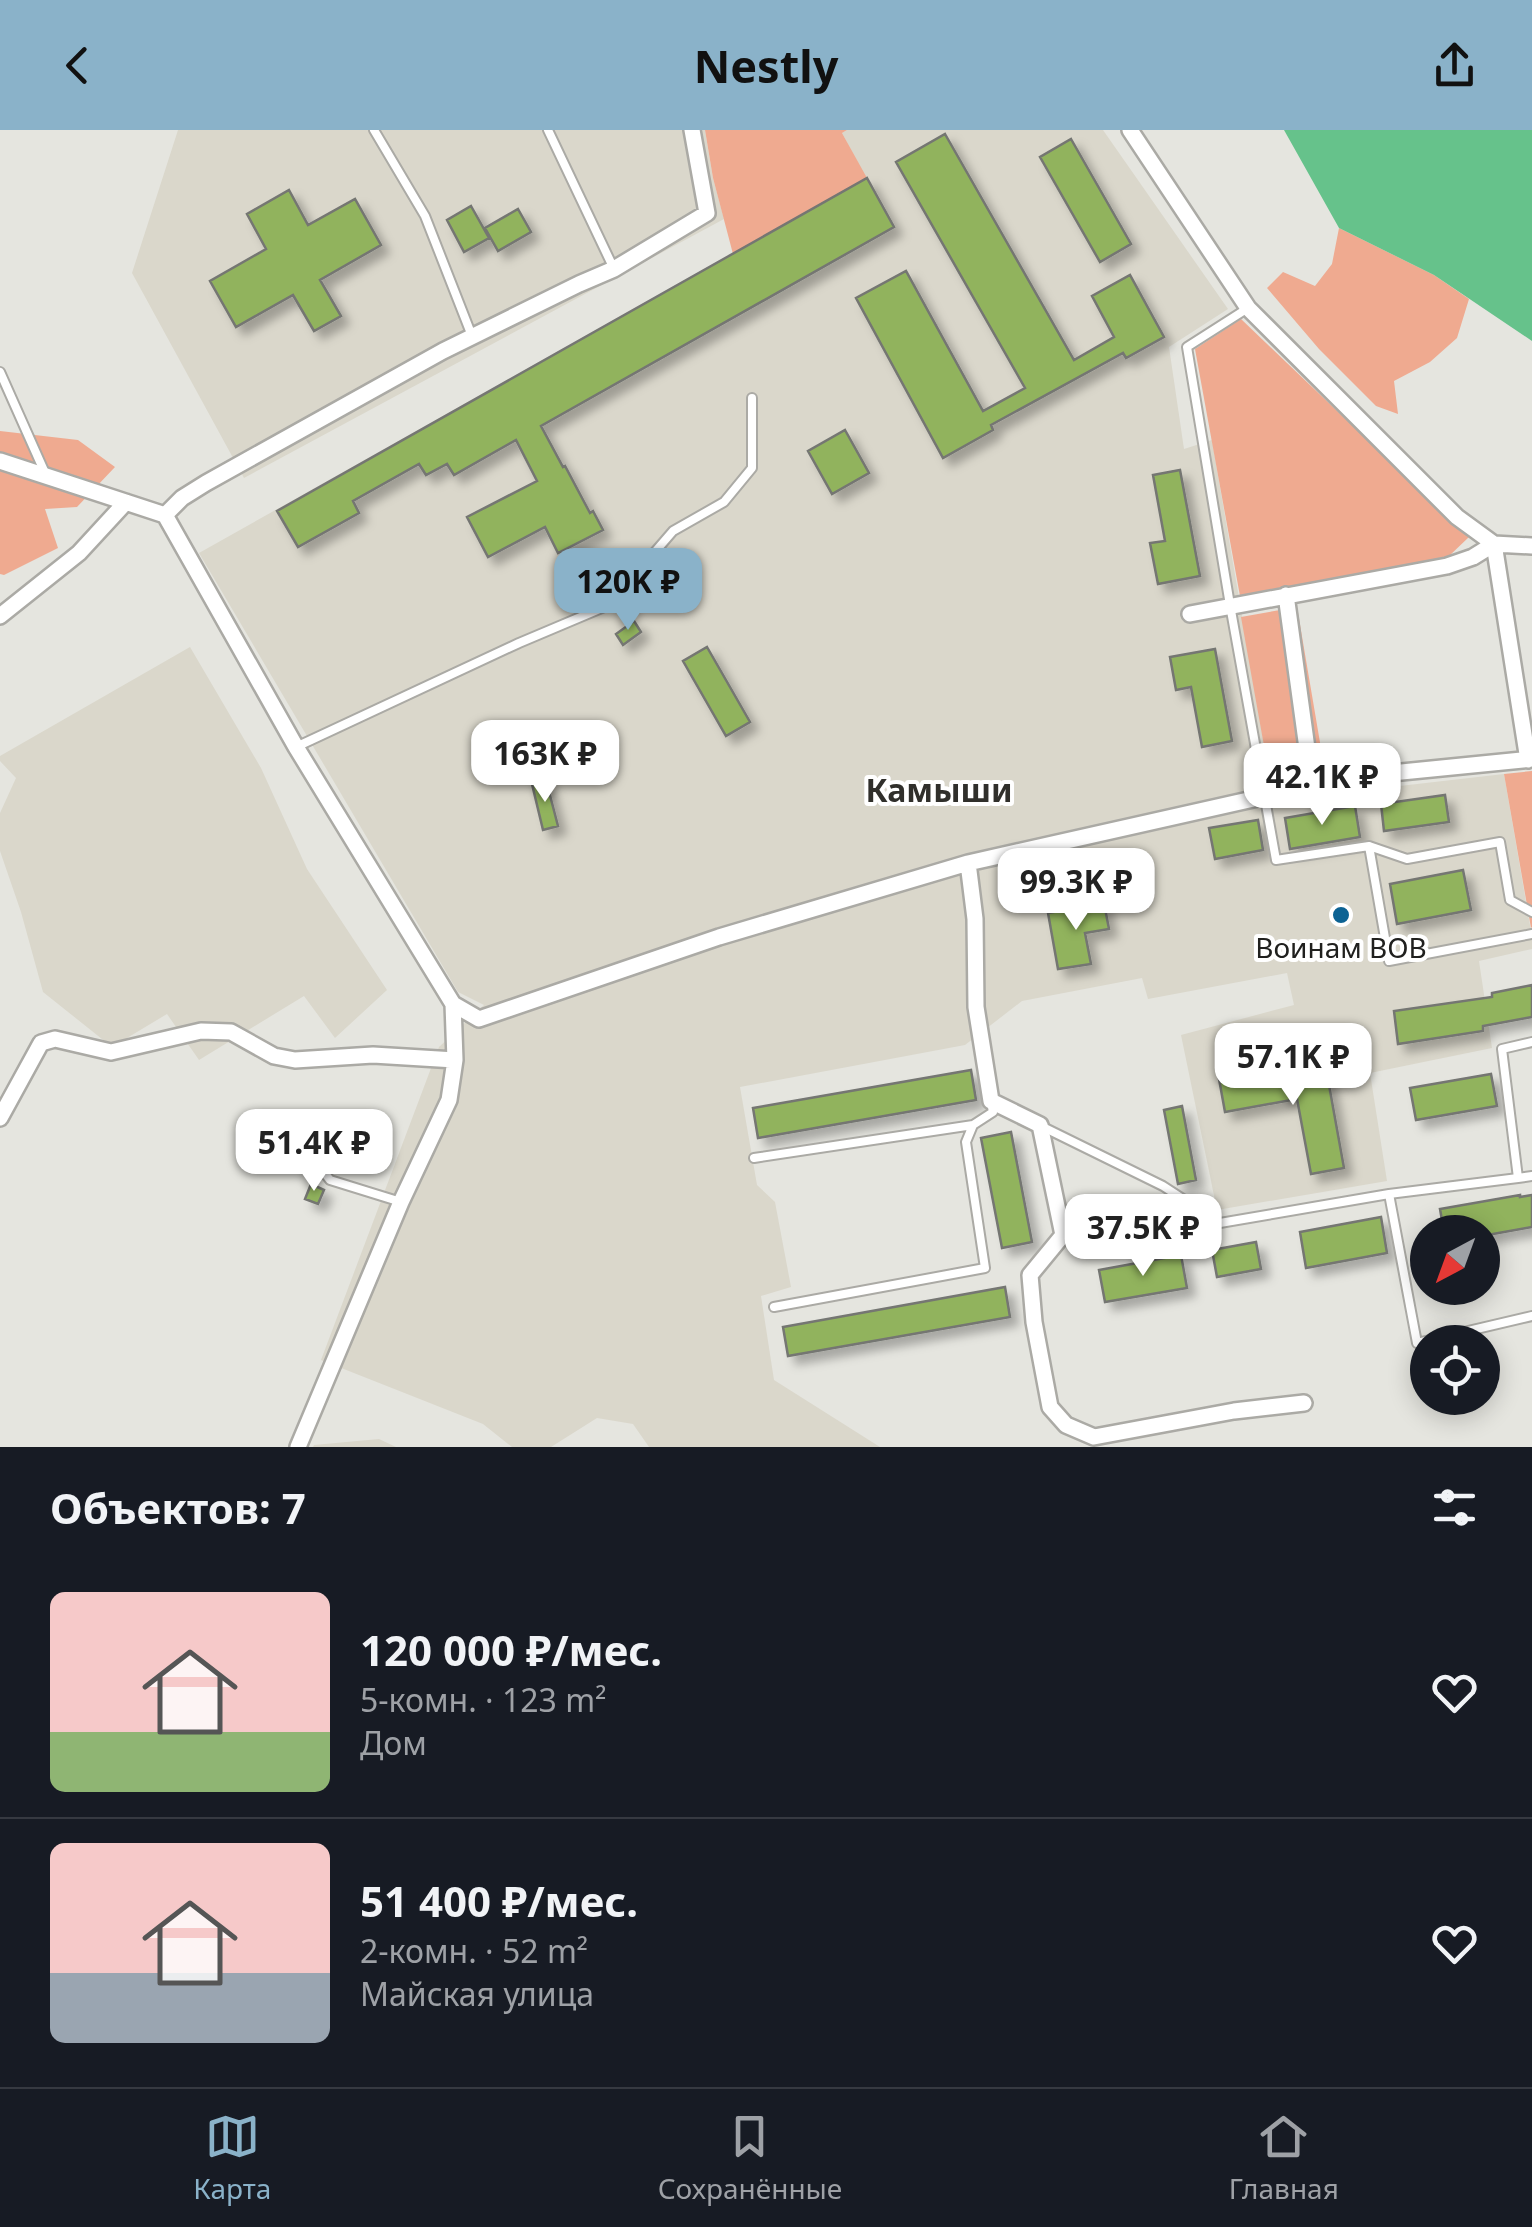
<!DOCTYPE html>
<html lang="ru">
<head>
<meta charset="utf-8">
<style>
  :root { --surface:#171b24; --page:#242831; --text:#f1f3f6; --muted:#9ea1a6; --line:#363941; --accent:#8ab2c9 }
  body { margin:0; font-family:"Noto Sans",sans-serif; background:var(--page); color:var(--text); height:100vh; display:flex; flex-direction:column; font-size:38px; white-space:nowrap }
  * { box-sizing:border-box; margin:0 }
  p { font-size:32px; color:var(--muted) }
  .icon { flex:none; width:55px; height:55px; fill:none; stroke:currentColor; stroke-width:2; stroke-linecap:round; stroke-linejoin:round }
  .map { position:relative; height:1317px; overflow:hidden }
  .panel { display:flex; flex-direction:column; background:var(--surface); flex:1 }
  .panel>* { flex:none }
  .needle { width:65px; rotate:221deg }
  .fabs { position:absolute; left:1410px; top:1085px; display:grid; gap:20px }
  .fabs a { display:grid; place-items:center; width:90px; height:90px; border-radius:50%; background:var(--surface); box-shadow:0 5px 25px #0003; font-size:50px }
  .price { position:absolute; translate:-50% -85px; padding:0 22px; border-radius:20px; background:#fff; color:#222; font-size:32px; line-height:65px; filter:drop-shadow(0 2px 5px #0008) }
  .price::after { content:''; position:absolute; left:50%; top:60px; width:30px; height:22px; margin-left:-15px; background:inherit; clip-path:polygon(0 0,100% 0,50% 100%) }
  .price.on { background:var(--accent); color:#111 }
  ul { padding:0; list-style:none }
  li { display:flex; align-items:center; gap:30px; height:250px; padding:0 50px }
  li+li { border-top:2px solid var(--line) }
  li span { display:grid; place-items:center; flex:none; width:280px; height:200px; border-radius:15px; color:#555 }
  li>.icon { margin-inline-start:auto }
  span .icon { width:120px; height:120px; fill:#fffc; stroke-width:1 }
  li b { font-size:42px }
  h2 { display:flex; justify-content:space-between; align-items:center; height:120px; padding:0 50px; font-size:42px }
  header { display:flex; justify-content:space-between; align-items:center; height:130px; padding:0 50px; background:var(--accent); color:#111; font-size:45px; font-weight:700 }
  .dock { display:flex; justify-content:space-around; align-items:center; height:140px; border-top:2px solid var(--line); background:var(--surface); font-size:28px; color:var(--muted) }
  .dock a { display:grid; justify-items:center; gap:5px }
  .dock .on { color:var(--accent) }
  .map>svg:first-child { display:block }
  .built { fill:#dad7cb }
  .green { fill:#efaa90 }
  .water { fill:#66c28b }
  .building { fill:#91b35d; stroke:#747672; stroke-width:2.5; filter:url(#shadow) }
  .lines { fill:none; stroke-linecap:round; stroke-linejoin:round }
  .service-casing { stroke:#abaaa5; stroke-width:12 }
  .minor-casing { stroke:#abaaa5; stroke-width:20 }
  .service { stroke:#fff; stroke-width:8 }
  .minor { stroke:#fff; stroke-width:15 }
  .poi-dot { fill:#0c6293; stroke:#fff; stroke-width:4 }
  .labels { text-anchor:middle; stroke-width:8; stroke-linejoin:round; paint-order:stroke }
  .poi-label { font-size:28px; fill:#20201e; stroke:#fff }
  .quarter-label { font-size:32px; font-weight:bold; fill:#302f2b; stroke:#fff }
</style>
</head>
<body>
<header><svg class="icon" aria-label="back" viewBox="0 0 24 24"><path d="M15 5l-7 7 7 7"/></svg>Nestly<svg class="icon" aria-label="share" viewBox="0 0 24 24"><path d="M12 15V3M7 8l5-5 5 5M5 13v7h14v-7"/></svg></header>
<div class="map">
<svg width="1532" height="1317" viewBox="0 0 1532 1317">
  <defs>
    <filter id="shadow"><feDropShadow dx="8" dy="8" stdDeviation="5" flood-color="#0004"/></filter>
  </defs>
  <rect width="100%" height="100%" fill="#e5e5df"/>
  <path class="built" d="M178,0H705L713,48L724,89L244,348L132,143Z
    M847,0H1103L1228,179L1169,217L1184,319L1212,310L1269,644L1324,636L1330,664L1504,644L1532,807V819L1479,831L1492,918L1370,943L1387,1051L1217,1080L1181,905L1294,875L1287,843L1148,869L1142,848L1022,871L965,915L740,957L757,1055L775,1072L791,1157L761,1166L774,1250L880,1317H649L633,1294L597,1288L551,1317H512L483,1294L321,1230L439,917L484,875L458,862L199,423L866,48L842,3Z
    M190,517L261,638L307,739L387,860L335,908L304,866L199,930L167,884L112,917L43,862L21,782L0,721V683L16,648L0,631V626Z
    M379,1309L396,1317H313L314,1315Z"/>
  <path class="green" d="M705,0H847L842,3L867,48L733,124L713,48Z
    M1339,98L1434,145L1469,169L1457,208L1430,232L1394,251L1398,284L1376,276L1319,219L1267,158L1283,142L1315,156L1332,134Z
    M1241,189L1469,407L1448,427L1240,466L1195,219Z
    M0,301L78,310L115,337L77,377L45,379L58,418L4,445L0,444Z
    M1297,477L1324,636L1269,644L1241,487Z
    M1532,641V797L1531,798L1504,644Z"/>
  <path class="water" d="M1284,0H1532V211L1434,145L1339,98Z"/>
  <path class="building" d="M945,4L1074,230L1114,207L1092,166L1130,145L1164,207L1126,228L1123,223L991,295L993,300L943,328L856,168L906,141L983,281L1025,258L896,32Z
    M1071,9L1131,114L1100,132L1040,27Z
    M867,48L894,97L541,296L563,337L565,336L590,383L593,381L603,400L558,423L545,397L488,427L467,387L537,351L516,310L454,345L447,334L426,345L419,334L353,371L359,383L298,417L277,381Z
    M289,60L308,95L355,69L381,115L320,150L341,186L314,201L293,165L236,197L210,151L266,119L247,84Z
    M471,76L489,108L464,122L447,90Z
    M518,79L531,102L498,121L485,98Z
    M845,300L869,343L832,364L808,321Z
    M1180,340L1200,446L1158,454L1150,413L1165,411L1153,345Z
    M634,491L641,502L623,515L616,504Z
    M707,517L750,592L726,606L683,531Z
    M1215,519L1232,611L1202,617L1191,557L1176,560L1170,527Z
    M546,650L558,696L543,700L532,654Z
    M1445,665L1449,692L1384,701L1381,674Z
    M1355,676L1360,707L1290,719L1285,688Z
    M1258,690L1263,720L1215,729L1209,698Z
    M1463,740L1471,780L1397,794L1390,754Z
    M1104,773L1109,799L1085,803L1091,834L1058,839L1048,783Z
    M1532,855V887L1483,896V901L1398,914L1394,881L1492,867V863Z
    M1270,896L1273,911L1253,914L1250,900Z
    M1300,934L1302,948L1327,944L1344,1038L1311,1044L1297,969L1225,982L1219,949Z
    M971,940L976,970L758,1008L753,978Z
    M1491,944L1497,976L1416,990L1410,958Z
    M1182,976L1196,1050L1178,1054L1164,980Z
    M1011,1002L1032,1112L1002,1118L981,1008Z
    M311,1054L324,1060L318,1074L305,1069Z
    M1520,1065V1067L1532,1065V1097L1482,1106V1102H1444L1440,1079Z
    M1381,1087L1387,1123L1306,1138L1300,1102Z
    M1256,1112L1261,1139L1217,1147L1212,1120Z
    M1181,1125L1187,1158L1105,1172L1099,1140Z
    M1005,1157L1010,1187L788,1226L783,1197Z"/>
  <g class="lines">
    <g class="service-casing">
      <path id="service" d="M374,0L425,86L472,206
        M548,0L614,139
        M1248,178L1187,217L1230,475L1276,730L1369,716L1389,831L1532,804
        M0,242L45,343
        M296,617L519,513L609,475L673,401L724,372L752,338V268
        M1369,716L1407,729L1500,712L1510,770L1532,782
        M1532,912L1502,919L1518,1048L1532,1046
        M1041,996L1163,1056L1220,1093L1389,1064
        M309,1023L330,1050L401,1072
        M754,1028L973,995L993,982L991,972
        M1518,1048L1389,1064L1417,1213L1532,1186
        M774,1177L985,1138L966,1012L973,995"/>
    </g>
    <g class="minor-casing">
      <path id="minor" d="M1130,0L1248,178L1457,387L1494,414L1532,416
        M0,331L165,385L296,617L453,874L479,889L719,807L968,733L1351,647L1532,629
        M165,385L182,368L206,353L443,221L579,154L614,139L707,83L692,0
        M1286,465L1312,655
        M1190,484L1447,436L1473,427L1494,414L1528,630
        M0,486L79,423L126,372
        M968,733L975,789L976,877L991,971L1040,995L1063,1105L1030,1145L1034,1192L1050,1277L1066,1295L1094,1307L1234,1281L1304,1273
        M0,988L41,913L55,909L111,922L201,901L231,902L274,926L295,930L373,925L455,930
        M298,1317L401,1072L449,970L455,930L453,874"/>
    </g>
    <use href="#service" class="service"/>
    <use href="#minor" class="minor"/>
  </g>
  <circle class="poi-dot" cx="1341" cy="785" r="10"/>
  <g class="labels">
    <g class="poi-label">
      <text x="1341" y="828">Воинам ВОВ</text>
    </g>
    <g class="quarter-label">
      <text x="939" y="672">Камыши</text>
    </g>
  </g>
</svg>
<div class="fabs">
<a><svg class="needle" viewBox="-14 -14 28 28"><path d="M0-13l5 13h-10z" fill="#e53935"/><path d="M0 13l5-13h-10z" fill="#9ea1a6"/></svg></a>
<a><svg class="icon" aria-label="locate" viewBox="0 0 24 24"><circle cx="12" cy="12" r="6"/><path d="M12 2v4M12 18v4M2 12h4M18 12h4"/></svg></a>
</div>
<b class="price on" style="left:628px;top:503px">120K ₽</b>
<b class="price" style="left:545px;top:675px">163K ₽</b>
<b class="price" style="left:1322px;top:698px">42.1K ₽</b>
<b class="price" style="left:1076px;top:803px">99.3K ₽</b>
<b class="price" style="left:1293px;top:978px">57.1K ₽</b>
<b class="price" style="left:314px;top:1064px">51.4K ₽</b>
<b class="price" style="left:1143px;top:1149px">37.5K ₽</b>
</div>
<section class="panel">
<h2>Объектов: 7<svg class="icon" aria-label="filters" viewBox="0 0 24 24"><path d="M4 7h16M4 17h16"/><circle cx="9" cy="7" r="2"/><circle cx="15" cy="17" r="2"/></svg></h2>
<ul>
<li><span style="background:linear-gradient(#f6c9c9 70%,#8fb573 0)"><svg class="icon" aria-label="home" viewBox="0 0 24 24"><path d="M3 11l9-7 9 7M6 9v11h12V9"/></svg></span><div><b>120 000 ₽/мес.</b><p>5-комн. · 123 m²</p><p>Дом</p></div><svg class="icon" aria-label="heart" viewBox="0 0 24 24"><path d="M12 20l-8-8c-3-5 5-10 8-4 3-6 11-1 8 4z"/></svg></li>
<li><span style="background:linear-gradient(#f6c9c9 65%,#9aa5b1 0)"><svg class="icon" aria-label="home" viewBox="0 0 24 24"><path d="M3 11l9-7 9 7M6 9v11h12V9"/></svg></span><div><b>51 400 ₽/мес.</b><p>2-комн. · 52 m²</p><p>Майская улица</p></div><svg class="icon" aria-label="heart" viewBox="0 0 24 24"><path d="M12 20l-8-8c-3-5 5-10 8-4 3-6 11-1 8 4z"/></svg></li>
</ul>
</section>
<nav class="dock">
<a class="on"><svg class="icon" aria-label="map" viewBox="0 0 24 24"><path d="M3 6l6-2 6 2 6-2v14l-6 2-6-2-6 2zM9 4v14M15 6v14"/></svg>Карта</a>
<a><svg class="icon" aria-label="saved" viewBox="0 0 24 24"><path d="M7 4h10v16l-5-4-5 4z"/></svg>Сохранённые</a>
<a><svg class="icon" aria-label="home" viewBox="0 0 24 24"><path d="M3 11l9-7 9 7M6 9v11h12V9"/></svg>Главная</a>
</nav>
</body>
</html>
